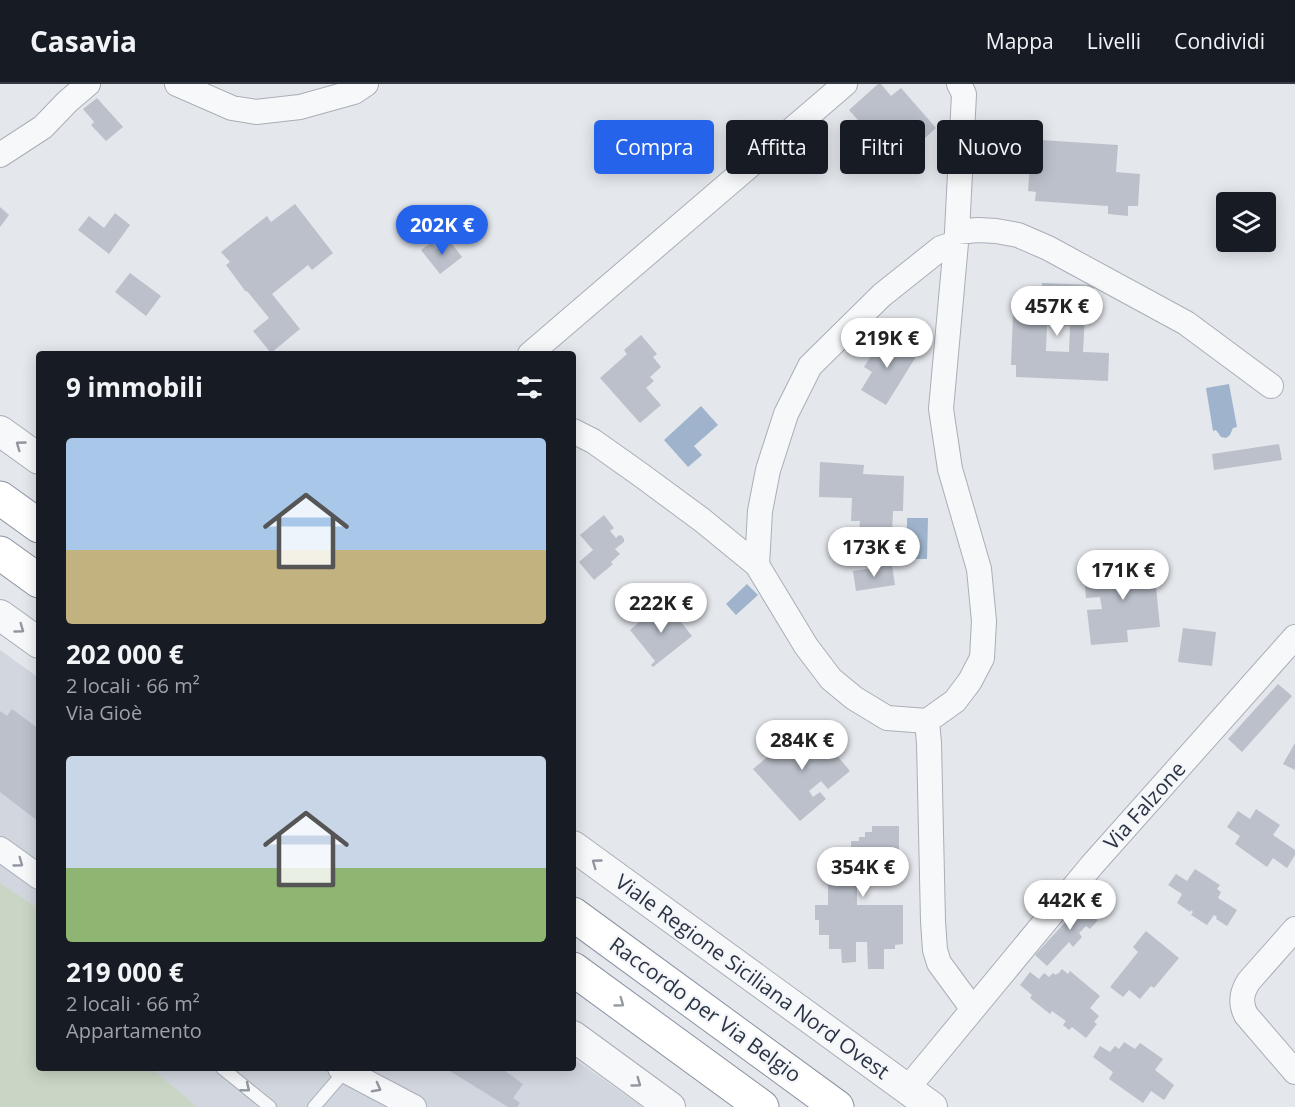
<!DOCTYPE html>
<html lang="it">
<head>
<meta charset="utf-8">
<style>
  :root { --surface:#171b24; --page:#20242c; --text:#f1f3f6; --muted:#9ea1a6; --line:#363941; --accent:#2563eb }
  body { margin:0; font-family:"Open Sans",sans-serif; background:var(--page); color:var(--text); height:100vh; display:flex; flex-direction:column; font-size:22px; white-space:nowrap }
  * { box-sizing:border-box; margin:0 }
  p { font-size:20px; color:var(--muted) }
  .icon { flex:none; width:33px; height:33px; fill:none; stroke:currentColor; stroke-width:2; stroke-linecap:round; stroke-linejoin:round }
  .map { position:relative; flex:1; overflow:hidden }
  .panel { position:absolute; left:36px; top:267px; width:540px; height:720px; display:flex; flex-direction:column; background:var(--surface); border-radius:6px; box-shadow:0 3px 15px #0003 }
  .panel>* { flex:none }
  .guide { position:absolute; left:594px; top:36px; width:570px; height:54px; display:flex; gap:12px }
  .buttons { position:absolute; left:1216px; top:108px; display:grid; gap:12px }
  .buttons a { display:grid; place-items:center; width:60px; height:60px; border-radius:6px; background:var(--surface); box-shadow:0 3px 15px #0003; font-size:30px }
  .price { position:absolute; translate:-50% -51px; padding:0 14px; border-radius:21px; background:#fff; color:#222; font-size:20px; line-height:39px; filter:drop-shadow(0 2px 3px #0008) }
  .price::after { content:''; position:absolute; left:50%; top:36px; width:18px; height:14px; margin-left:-9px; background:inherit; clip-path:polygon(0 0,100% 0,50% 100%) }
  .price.current { background:var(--accent); color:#fff }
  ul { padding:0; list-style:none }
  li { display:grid; align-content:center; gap:12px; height:318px; padding:0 30px }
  li span { display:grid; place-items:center; height:186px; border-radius:6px; color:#555 }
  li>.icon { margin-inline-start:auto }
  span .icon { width:108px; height:108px; fill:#fffc; stroke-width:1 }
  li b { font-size:26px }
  h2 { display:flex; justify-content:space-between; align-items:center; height:72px; padding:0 30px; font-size:26px }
  .tag { padding:0 21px; border-radius:6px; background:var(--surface); box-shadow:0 3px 15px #0003; font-size:21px; line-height:54px }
  .tag.current { background:var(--accent); color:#fff }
  header { display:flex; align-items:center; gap:36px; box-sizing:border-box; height:84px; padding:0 30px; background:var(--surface); border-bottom:2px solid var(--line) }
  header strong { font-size:28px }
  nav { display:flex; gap:33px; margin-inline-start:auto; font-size:21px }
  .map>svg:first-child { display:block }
  .built { fill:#d2d6de }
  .green { fill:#c9d6c5 }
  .water { fill:#9fb4cc }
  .building { fill:#bbc0ca; fill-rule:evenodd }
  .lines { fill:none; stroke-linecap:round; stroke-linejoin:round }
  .service-casing { stroke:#a9aeb7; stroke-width:14 }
  .minor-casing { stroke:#a9aeb7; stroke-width:26 }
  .tertiary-casing { stroke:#a9aeb7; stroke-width:32 }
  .motorway-casing { stroke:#8b94a3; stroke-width:35 }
  .service { stroke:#f7f8fa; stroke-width:12 }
  .minor { stroke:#f7f8fa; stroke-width:24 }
  .tertiary { stroke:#f7f8fa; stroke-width:30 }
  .motorway { stroke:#fff; stroke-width:33 }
  .oneway { stroke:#9196a0 }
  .oneway2 { stroke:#959aa2 }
  .labels { text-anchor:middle; stroke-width:4.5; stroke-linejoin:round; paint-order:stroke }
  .street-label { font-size:21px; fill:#2b3445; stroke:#f4f6f9 }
</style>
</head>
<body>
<header>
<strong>Casavia</strong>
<nav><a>Mappa</a><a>Livelli</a><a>Condividi</a></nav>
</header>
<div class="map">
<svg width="1295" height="1023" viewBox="0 0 1295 1023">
  <rect width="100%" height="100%" fill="#e4e7ec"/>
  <path class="built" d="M0,566L39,594V984H573V974L643,1023H0Z"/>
  <path class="green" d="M0,799L39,825V984H151L197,1023H0Z"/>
  <path class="water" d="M1229,300L1237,343L1233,344L1230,351L1226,354L1221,353L1216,346L1213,347L1206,304Z
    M701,322L718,341L694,362L702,371L688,383L664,356Z
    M907,434H928L927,475H907Z
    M747,500L758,511L736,531L726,520Z"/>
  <path class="building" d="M878,0H881L891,12L901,4L936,44L906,71L904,69L895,77L849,26Z
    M97,14L123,43L106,57L91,41L94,38L83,25Z
    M1040,56L1118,61L1116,88L1140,90L1138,122H1128V132L1108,130V122L1035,117L1036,108L1028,107L1031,65L1039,66Z
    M295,120L333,169L312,186L308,181L272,210L300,245L271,269L253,247L269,234L247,207L246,208L226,181L230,178L221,168L267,132L271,138Z
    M0,123L9,131L0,143Z
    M115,129L130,141L109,170L78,146L89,132L104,144Z
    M449,156L462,173L440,190L421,166L432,158L437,165Z
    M130,189L161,212L146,232L115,208Z
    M1042,199L1094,201L1093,231H1085L1083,268L1109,269L1108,297L1016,293V281H1011L1013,229L1016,230L1017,223L1041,224ZM1047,241L1070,242L1069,268L1046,267Z
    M641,251L657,270L653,273L661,283L650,293L654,297L646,304L661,321L640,339L600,294L627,270L624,266Z
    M884,251L917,271L886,321L861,306L872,288L864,283Z
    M1279,360L1282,376L1214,386L1212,370Z
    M820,378L864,381L863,390L904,392L903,427H893L892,452L859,450L860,437H851L852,414L819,413Z
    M604,431L614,444L610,447L616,454L619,451L622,452L624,455V458L615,465L620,470L611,478L613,480L594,496L579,478L593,466L580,451Z
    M1153,473L1160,543L1127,546L1128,558L1091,561L1087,526L1102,525L1100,513L1086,514L1084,491L1122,487L1121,476Z
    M892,481L895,501L856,507L853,487Z
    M677,523L680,525L681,528L676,532L692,552L653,583L651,581L655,577L630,546L649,530L651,532L661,524L666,530Z
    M1183,544L1216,548L1212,582L1178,578Z
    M1278,600L1292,612L1242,668L1228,655Z
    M12,625L39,645V738L0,708V627L7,632Z
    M809,638L850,687L828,705L821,697L809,707L813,713L820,708L826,715L800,737L753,685Z
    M1295,659V686L1283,680Z
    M1256,725L1280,741L1273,751L1295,766V771L1287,784L1273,774L1267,783L1235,760L1240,752L1227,743L1238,727L1250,735Z
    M872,742H899V794H857V821H903V860L895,861V865H884V885H868L867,858H856V878L842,879L841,865H829V851H819V836H815V821H828V778H837V763H851V757H859V753H865V748H872Z
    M1195,785L1220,801L1217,805L1221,808L1218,814L1237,826L1227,842L1216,835L1217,833L1214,831L1207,841L1191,831L1193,828L1191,826L1190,828L1177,819L1182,810L1168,801L1176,790L1187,797Z
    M1090,811L1101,822L1092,831L1098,836L1090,845L1086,842L1079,849L1082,853L1073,863L1069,858L1047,882L1035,871Z
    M1146,847L1179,874L1154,904L1151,902L1140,915L1129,906L1123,913L1110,903L1138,868L1133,863Z
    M1062,885L1068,890L1070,887L1100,912L1090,924L1099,932L1094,938L1097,940L1086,954L1072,943L1069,946L1063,941L1066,937L1052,927L1050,930L1030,914L1032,911L1020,901L1030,888L1039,895L1044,889L1049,893L1053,889L1056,891L1057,889L1058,890Z
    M1124,958L1135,965L1140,959L1163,975L1155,986L1174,1001L1164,1016L1151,1007L1143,1019L1109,995L1113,988L1093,973L1100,962L1110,968L1115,962L1119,965Z
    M445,984H501L523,1000L513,1014L520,1019L517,1023H508Z"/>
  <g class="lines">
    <g class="service-casing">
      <path id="service" d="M222,984L270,1023
        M314,1023L345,987"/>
    </g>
    <g class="minor-casing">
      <path id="minor" d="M177,0L232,24L256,28L300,23L354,8L366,0
        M0,71L43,43L67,18L88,0
        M957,148L978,146L996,147L1018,151L1048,164L1186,239L1271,302
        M530,270L845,0
        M573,347L593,357L641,391L702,436L757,481L806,562L831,595L854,614L887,634L927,637L955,617L970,597L982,574L984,537L979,485L950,385L941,325L957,148L964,10L959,0
        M757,481L760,427L768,386L786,330L810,282L882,211L941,164L956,159
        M927,637L929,659L933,837L935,866L939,879L972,924
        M0,765L39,793
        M1295,845L1249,897C1241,909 1240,919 1246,931L1295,988
        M340,984L414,1023
        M907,1005L1092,781L1295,553"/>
    </g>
    <g class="tertiary-casing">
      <path id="tertiary" d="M0,347L39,375
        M0,531L39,559
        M573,762L932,1023
        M573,952L670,1023"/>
    </g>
    <g class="motorway-casing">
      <path id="motorway" d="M0,414L39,442
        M0,469L39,497
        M573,830L837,1023
        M573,885L762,1023"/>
    </g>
    <use href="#service" class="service"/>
    <use href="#minor" class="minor"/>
    <use href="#tertiary" class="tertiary"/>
    <use href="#motorway" class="motorway"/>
  </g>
  <defs><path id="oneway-chevron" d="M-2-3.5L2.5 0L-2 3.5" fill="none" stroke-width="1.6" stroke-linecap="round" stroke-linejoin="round" transform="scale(1.5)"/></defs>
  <g class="oneway">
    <use href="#oneway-chevron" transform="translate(20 361) rotate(-144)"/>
    <use href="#oneway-chevron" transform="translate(20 545) rotate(36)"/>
    <use href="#oneway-chevron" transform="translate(19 779) rotate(36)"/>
    <use href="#oneway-chevron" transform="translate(596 779) rotate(-144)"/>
    <use href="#oneway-chevron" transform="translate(637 999) rotate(36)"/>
    <use href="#oneway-chevron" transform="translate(246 1004) rotate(39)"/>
    <use href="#oneway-chevron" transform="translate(377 1004) rotate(28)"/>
  </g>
  <use class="oneway2" href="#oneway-chevron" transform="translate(620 919) rotate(36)"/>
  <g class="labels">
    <g class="street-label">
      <text transform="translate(1145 722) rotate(-48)" y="7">Via Falzone</text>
      <text transform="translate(752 893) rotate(36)" y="7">Viale Regione Siciliana Nord Ovest</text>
      <text transform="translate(705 926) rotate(36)" y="7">Raccordo per Via Belgio</text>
    </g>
  </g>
</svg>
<div class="buttons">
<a><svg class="icon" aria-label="layers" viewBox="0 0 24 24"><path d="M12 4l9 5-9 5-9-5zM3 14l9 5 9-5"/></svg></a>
</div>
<b class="price current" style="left:442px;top:172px">202K €</b>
<b class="price" style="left:1057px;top:253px">457K €</b>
<b class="price" style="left:887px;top:285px">219K €</b>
<b class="price" style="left:874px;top:494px">173K €</b>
<b class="price" style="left:1123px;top:517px">171K €</b>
<b class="price" style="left:661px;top:550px">222K €</b>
<b class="price" style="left:802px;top:687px">284K €</b>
<b class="price" style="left:863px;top:814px">354K €</b>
<b class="price" style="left:1070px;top:847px">442K €</b>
<div class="guide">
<a class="tag current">Compra</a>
<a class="tag">Affitta</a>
<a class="tag">Filtri</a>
<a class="tag">Nuovo</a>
</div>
<section class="panel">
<h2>9 immobili<svg class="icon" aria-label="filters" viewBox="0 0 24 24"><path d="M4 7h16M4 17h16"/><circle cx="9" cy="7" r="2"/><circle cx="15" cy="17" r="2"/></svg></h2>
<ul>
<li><span style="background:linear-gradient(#a9c7e8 60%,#c2b280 0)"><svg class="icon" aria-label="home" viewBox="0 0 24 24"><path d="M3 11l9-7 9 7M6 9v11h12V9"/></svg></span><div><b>202 000 €</b><p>2 locali · 66 m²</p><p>Via Gioè</p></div></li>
<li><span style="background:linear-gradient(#c9d6e8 60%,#8fb573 0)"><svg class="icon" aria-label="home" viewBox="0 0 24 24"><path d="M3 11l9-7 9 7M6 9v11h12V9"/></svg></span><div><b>219 000 €</b><p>2 locali · 66 m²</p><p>Appartamento</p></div></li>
</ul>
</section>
</div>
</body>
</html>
